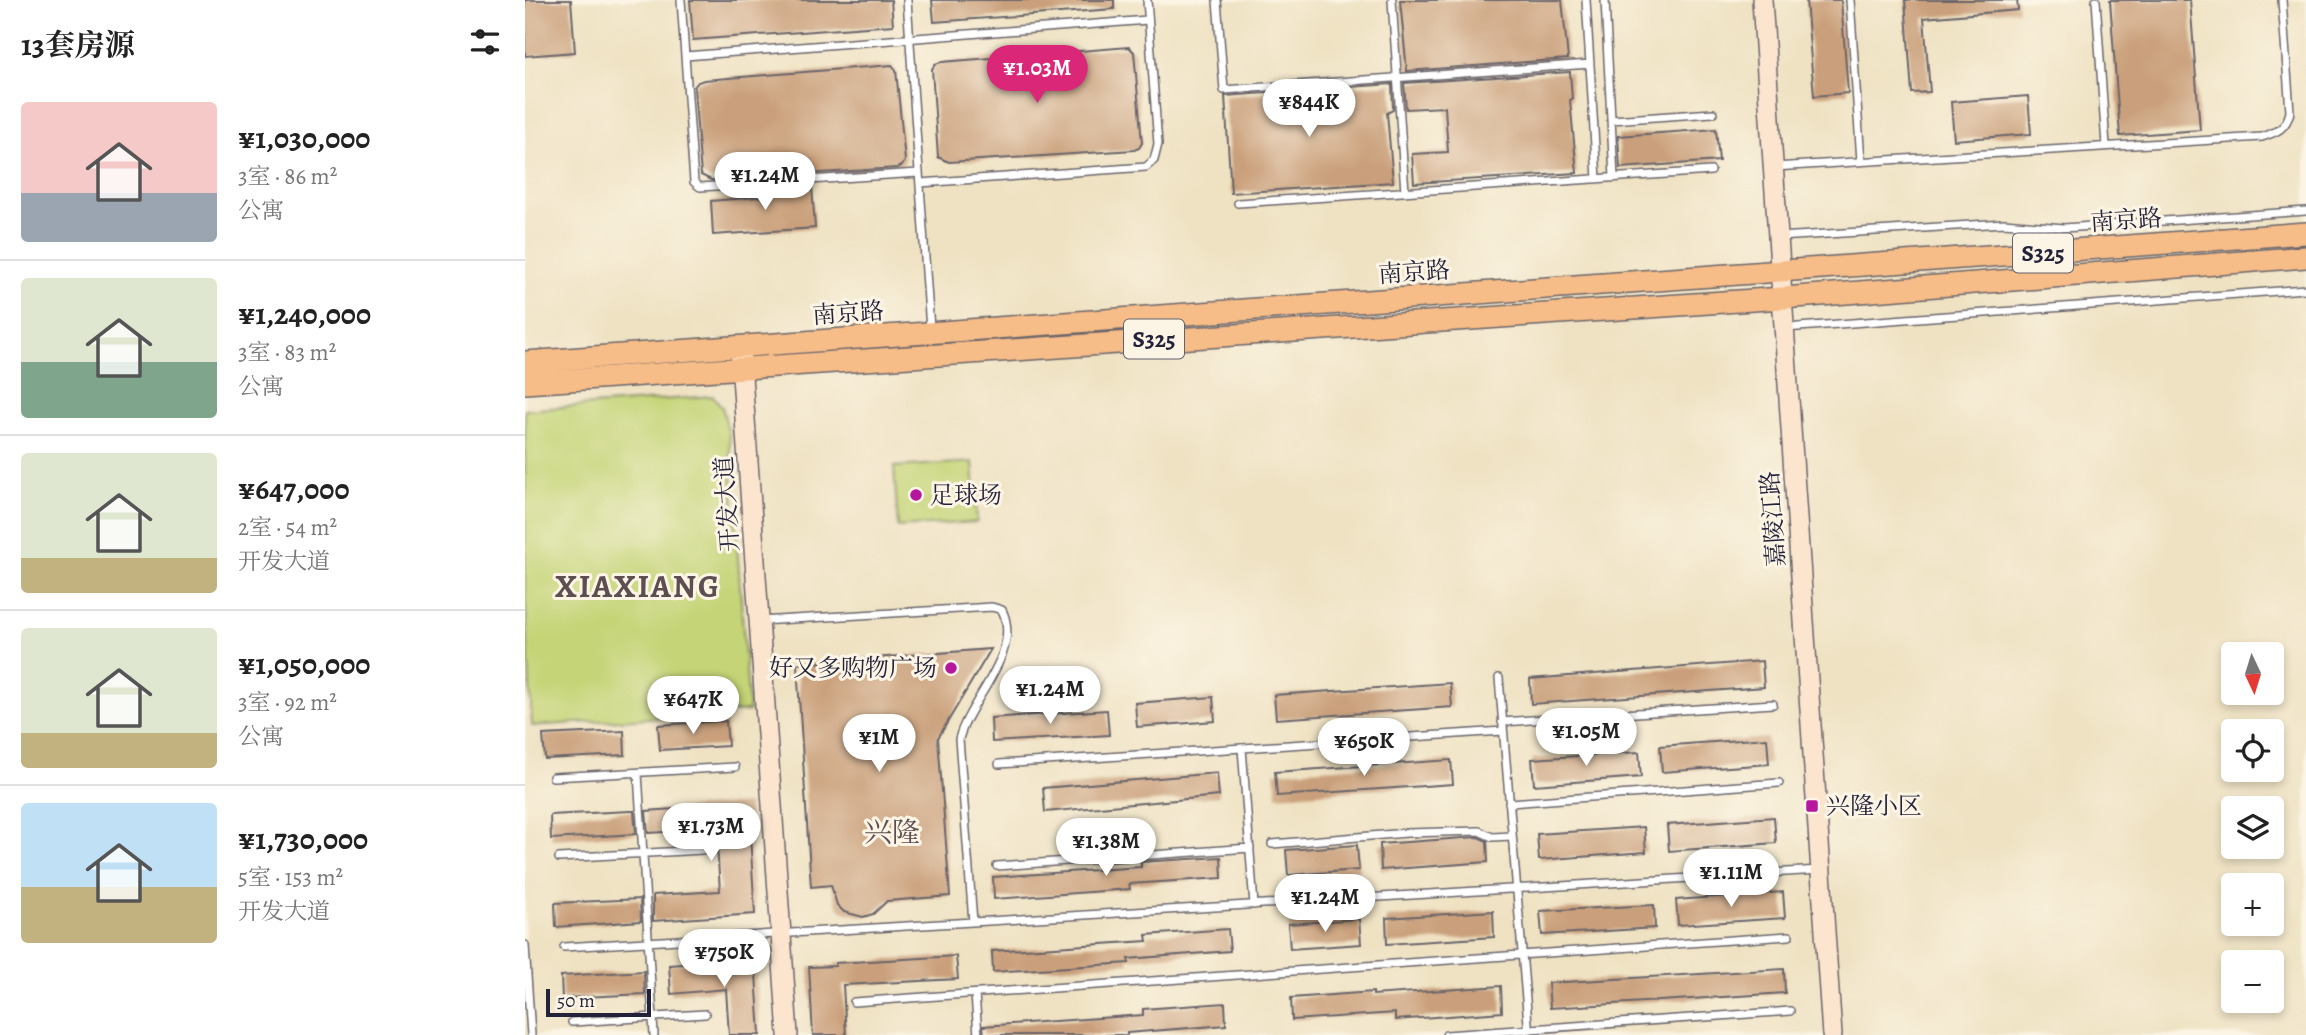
<!DOCTYPE html>
<html lang="zh">
<head>
<meta charset="utf-8">
<style>
  :root { --surface:#fff; --page:#f6f6f6; --text:#222; --muted:#767676; --line:#e0e0e0; --accent:#db2777 }
  body { margin:0; font-family:Alegreya,"Noto Serif SC",serif; background:var(--page); color:var(--text); height:100vh; display:flex; flex-direction:column; font-size:26px; white-space:nowrap }
  * { box-sizing:border-box; margin:0 }
  p { font-size:23px; color:var(--muted) }
  .icon { flex:none; width:38px; height:38px; fill:none; stroke:currentColor; stroke-width:2; stroke-linecap:round; stroke-linejoin:round }
  .map { position:relative; flex:1; overflow:hidden }
  .sheet { display:flex; flex-direction:column; background:var(--surface); width:525px }
  .sheet>* { flex:none }
  .needle { width:46px; rotate:176deg }
  .buttons { position:absolute; left:1696px; top:642px; display:grid; gap:14px }
  .buttons a { display:grid; place-items:center; width:63px; height:63px; border-radius:7px; background:var(--surface); box-shadow:0 4px 10px #0003; font-size:35px }
  .scale { position:absolute; left:21px; bottom:18px; width:105px; box-sizing:border-box; padding-left:7px; border:4px solid #22223b; border-top:0; font-size:19px; line-height:24px; white-space:nowrap; color:#22223b; -webkit-text-stroke:5px #fcf5e5; paint-order:stroke }
  .price { position:absolute; translate:-50% -60px; padding:0 16px; border-radius:24px; background:#fff; color:#222; font-size:23px; line-height:46px; filter:drop-shadow(0 2px 4px #0008) }
  .price::after { content:''; position:absolute; left:50%; top:42px; width:21px; height:16px; margin-left:-10px; background:inherit; clip-path:polygon(0 0,100% 0,50% 100%) }
  .price.on { background:var(--accent); color:#fff }
  ul { padding:0; list-style:none }
  li { display:flex; align-items:center; gap:21px; height:175px; padding:0 21px }
  li+li { border-top:2px solid var(--line) }
  li span { display:grid; place-items:center; flex:none; width:196px; height:140px; border-radius:7px; color:#555 }
  li>.icon { margin-inline-start:auto }
  span .icon { width:84px; height:84px; fill:#fffc; stroke-width:1 }
  li b { font-size:30px }
  h2 { display:flex; justify-content:space-between; align-items:center; height:84px; padding:0 21px; font-size:30px }
  main { display:flex; flex:1; min-height:0 }
  .map>svg:first-child { display:block }
  .green { fill:#c4d476; stroke:#737b58; stroke-width:2 }
  .building { fill:#caa07c }
  .lines { fill:none; stroke-linecap:round; stroke-linejoin:round }
  .lane-casing { stroke:#6a656b; stroke-width:10 }
  .secondary-casing { stroke:#6a656b; stroke-width:22 }
  .primary-casing { stroke:#6a656b; stroke-width:24 }
  .lane { stroke:#fff; stroke-width:7 }
  .secondary { stroke:#fce5cf; stroke-width:19 }
  .primary { stroke:#f7bd88; stroke-width:21 }
  .poi-dot { fill:#b5179e; stroke:#fcf5e5; stroke-width:2.5 }
  .labels { text-anchor:middle; stroke-width:6; stroke-linejoin:round; paint-order:stroke }
  .shield { fill:#fcf5e5; stroke:#63616e; stroke-width:2 }
  .shield-label { font-size:23px; font-weight:bold; fill:#22223b }
  .street-label { font-size:24px; fill:#22223b; stroke:#fcf5e5 }
  .poi-label { font-size:24px; fill:#22223b; stroke:#fcf5e5; text-anchor:start }
  .quarter-label { font-size:28px; fill:#5d4e52; stroke:#fcf5e5 }
  .district-label { font-size:32px; font-weight:bold; letter-spacing:2px; fill:#5d4e52; stroke:#fcf5e5 }
</style>
</head>
<body>
<main>
<section class="sheet">
<h2>13套房源<svg class="icon" aria-label="filters" viewBox="0 0 24 24"><path d="M4 7h16M4 17h16"/><circle cx="9" cy="7" r="2"/><circle cx="15" cy="17" r="2"/></svg></h2>
<ul>
<li><span style="background:linear-gradient(#f6c9c9 65%,#9aa5b1 0)"><svg class="icon" aria-label="home" viewBox="0 0 24 24"><path d="M3 11l9-7 9 7M6 9v11h12V9"/></svg></span><div><b>¥1,030,000</b><p>3室 · 86 m²</p><p>公寓</p></div></li>
<li><span style="background:linear-gradient(#dfe7d0 60%,#7fa58c 0)"><svg class="icon" aria-label="home" viewBox="0 0 24 24"><path d="M3 11l9-7 9 7M6 9v11h12V9"/></svg></span><div><b>¥1,240,000</b><p>3室 · 83 m²</p><p>公寓</p></div></li>
<li><span style="background:linear-gradient(#dfe7d0 75%,#c2b280 0)"><svg class="icon" aria-label="home" viewBox="0 0 24 24"><path d="M3 11l9-7 9 7M6 9v11h12V9"/></svg></span><div><b>¥647,000</b><p>2室 · 54 m²</p><p>开发大道</p></div></li>
<li><span style="background:linear-gradient(#dfe7d0 75%,#c2b280 0)"><svg class="icon" aria-label="home" viewBox="0 0 24 24"><path d="M3 11l9-7 9 7M6 9v11h12V9"/></svg></span><div><b>¥1,050,000</b><p>3室 · 92 m²</p><p>公寓</p></div></li>
<li><span style="background:linear-gradient(#bfe0f5 60%,#c2b280 0)"><svg class="icon" aria-label="home" viewBox="0 0 24 24"><path d="M3 11l9-7 9 7M6 9v11h12V9"/></svg></span><div><b>¥1,730,000</b><p>5室 · 153 m²</p><p>开发大道</p></div></li>
</ul>
</section>
<div class="map">
<svg width="1781" height="1035" viewBox="0 0 1781 1035">
  <rect width="100%" height="100%" fill="#fcf5e5"/>
  <filter id="ink" filterUnits="userSpaceOnUse"><feTurbulence type="fractalNoise" baseFrequency=".0143" numOctaves="2"/><feDisplacementMap in="SourceGraphic" scale="14" xChannelSelector="R" yChannelSelector="G"/><feConvolveMatrix kernelMatrix="1 2 1 2 8 2 1 2 1" color-interpolation-filters="sRGB"/></filter>
  <filter id="wash" filterUnits="userSpaceOnUse"><feTurbulence type="fractalNoise" baseFrequency=".00686" numOctaves="4" result="noise"/><feDisplacementMap in="SourceGraphic" scale="28" xChannelSelector="R" yChannelSelector="G"/><feGaussianBlur stdDeviation="1.57" result="paint"/><feColorMatrix in="noise" values="0 0 0 0 0 0 0 0 0 0 0 0 0 0 0 0 0 1.4 0 .05"/><feComposite in="paint" operator="in"/></filter>
  <g filter="url(#wash)">
    <rect width="100%" height="100%" fill="#efe2c3"/>
    <path class="green" d="M188,396L197,407L204,434L224,711L7,726L0,586V410Z
      M448,462L452,522L373,527L369,467Z"/>
    <g id="blocks">
      <path class="building" d="M0,0H46L50,52L0,56Z
        M165,0H366L368,25L168,40Z
        M407,0H589V9L409,22Z
        M875,0H1037L1043,59L882,71Z
        M1281,0H1316L1323,93L1289,96Z
        M1380,0H1492L1493,10L1399,18L1405,92L1387,93Z
        M1585,0H1665L1675,130L1595,136Z
        M604,47L609,52L617,143L614,148L609,150L424,162L413,157L407,69L410,64L416,62Z
        M367,65L371,70L380,161L377,166L372,168L186,180L176,175L169,87L173,82L179,80Z
        M1045,72L1047,99L1045,100L1052,173L889,183L887,154L923,152L920,107L881,109L879,83Z
        M867,84L868,110L862,113L868,182L706,193L700,96Z
        M1503,96L1506,134L1429,140L1426,102Z
        M1191,129L1194,161L1095,168L1093,136Z
        M287,186L290,228L188,235L186,201L245,196L223,190Z
        M466,649L413,738L425,896L362,901L348,914L338,917L319,912L312,905L306,885L286,887L272,664Z
        M1237,661L1239,687L1006,704L1005,679Z
        M925,683L927,707L751,719L749,695Z
        M688,697L690,721L612,727L610,703Z
        M582,710L584,735L467,742L466,718Z
        M201,721L203,746L135,750L133,725Z
        M99,731L100,755L20,759L18,735Z
        M1242,738L1244,764L1137,772L1135,746Z
        M1114,752L1116,777L1009,785L1007,759Z
        M926,760L928,784L752,796L750,772Z
        M692,773L694,796L520,812L518,788Z
        M223,804L230,914L128,921V895L195,891L191,829L123,833L121,811Z
        M105,811H109L111,834L26,839L25,815Z
        M1249,817L1251,843L1144,851L1142,825Z
        M1119,827L1121,852L1014,860L1012,834Z
        M953,837L962,841L963,862L856,870L855,844Z
        M832,845L834,870L763,875L761,850Z
        M696,857L697,878L604,884L605,889L469,899L468,877L616,867V862Z
        M1258,892L1260,918L1153,925L1151,900Z
        M115,899L116,921L31,927L30,903Z
        M1129,905L1130,928L1017,935L1015,911Z
        M968,911L969,937L862,944L861,918Z
        M834,919L836,944L765,949L763,924Z
        M703,929L705,951L603,959L604,963L468,972L467,951L622,941L621,935Z
        M431,956L433,979L318,985L321,1035H288L284,967L310,966V963Z
        M230,959L235,1035H204L201,989L146,994L144,965Z
        M1259,969L1260,993L1025,1008L1023,983Z
        M119,971L120,994L37,998L36,976Z
        M976,986L977,1012L870,1020V1013L767,1020L766,998L848,992V995Z
        M700,1003L701,1025L602,1033V1035H459L458,1026L618,1015V1009Z"/>
    </g>
  </g>
  <g filter="url(#ink)">
    <use href="#blocks" fill-opacity="0" stroke="#6a656b" stroke-width="2"/>
    <g class="lines">
      <g class="lane-casing">
        <path id="lane" d="M156,0L169,182L175,187L394,173
          M382,0L405,329
          M692,0L699,90L1065,64
          M867,0L880,192
          M1061,0L1072,179
          M1080,0L1089,178
          M1325,0L1336,161
          M1571,0L1581,146
          M160,56L623,20
          M1086,120L1188,113
          M1249,167L1737,137C1752,132 1761,129 1765,112L1757,0
          M395,183L621,167L629,160L633,144L622,0
          M713,203L1186,171
          M1254,237L1479,223L1539,228L1781,211
          M1260,328L1781,289
          M235,621L467,607L477,610C498,652 444,700 434,739L448,922
          M974,678L1004,1035
          M977,722L1248,704
          M717,748L729,905
          M474,764L978,731
          M113,773L129,1035
          M28,777L210,767
          M984,803L1254,783
          M747,844L882,833L954,831L967,837L987,836
          M34,858L177,850
          M472,866L725,848
          M0,945L6,1035
          M39,947L1295,870
          M450,994L453,1035
          M329,1002L1264,936
          M47,1022L180,1014
          M921,1035L1265,1011"/>
      </g>
      <g class="secondary-casing">
        <path id="secondary" d="M1237,0L1307,1035
          M215,347L263,1035"/>
      </g>
      <g class="primary-casing">
        <path id="primary" d="M0,362L1781,233
          M0,383L1258,298L1781,257"/>
      </g>
      <use href="#lane" class="lane"/>
      <use href="#secondary" class="secondary"/>
      <use href="#primary" class="primary"/>
    </g>
  </g>
  <g class="poi-dot">
    <circle cx="391" cy="495" r="7"/>
    <circle cx="426" cy="668" r="7"/>
    <rect x="1280" y="799" width="14" height="14" rx="3.5"/>
  </g>
  <g class="labels">
    <g class="shield">
      <rect x="1488" y="233.5" width="60" height="39" rx="5"/>
      <rect x="599" y="319.5" width="60" height="39" rx="5"/>
    </g>
    <g class="shield-label">
      <text x="1518" y="261">S325</text>
      <text x="629" y="347">S325</text>
    </g>
    <g class="street-label">
      <text transform="translate(1601 220) rotate(-4)" y="8">南京路</text>
      <text transform="translate(889 272) rotate(-4)" y="8">南京路</text>
      <text transform="translate(323 313) rotate(-4)" y="8">南京路</text>
      <text transform="translate(202 504) rotate(-94)" y="8">开发大道</text>
      <text transform="translate(1248 519) rotate(-94)" y="8">嘉陵江路</text>
    </g>
    <g class="poi-label">
      <text x="405" y="503">足球场</text>
      <text x="412" y="676" text-anchor="end">好又多购物广场</text>
      <text x="1301" y="814">兴隆小区</text>
    </g>
    <g class="quarter-label">
      <text x="367" y="842">兴隆</text>
    </g>
    <g class="district-label">
      <text x="113" y="597">XIAXIANG</text>
    </g>
  </g>
</svg>
<div class="buttons">
<a><svg class="needle" viewBox="-14 -14 28 28"><path d="M0-13l5 13h-10z" fill="#e53935"/><path d="M0 13l5-13h-10z" fill="#767676"/></svg></a>
<a><svg class="icon" aria-label="locate" viewBox="0 0 24 24"><circle cx="12" cy="12" r="6"/><path d="M12 2v4M12 18v4M2 12h4M18 12h4"/></svg></a>
<a><svg class="icon" aria-label="layers" viewBox="0 0 24 24"><path d="M12 4l9 5-9 5-9-5zM3 14l9 5 9-5"/></svg></a>
<a>+</a>
<a>−</a>
</div>
<div class="scale">50 m</div>
<b class="price on" style="left:512px;top:105px">¥1.03M</b>
<b class="price" style="left:784px;top:139px">¥844K</b>
<b class="price" style="left:240px;top:212px">¥1.24M</b>
<b class="price" style="left:525px;top:726px">¥1.24M</b>
<b class="price" style="left:168px;top:736px">¥647K</b>
<b class="price" style="left:1061px;top:768px">¥1.05M</b>
<b class="price" style="left:354px;top:774px">¥1M</b>
<b class="price" style="left:839px;top:778px">¥650K</b>
<b class="price" style="left:186px;top:863px">¥1.73M</b>
<b class="price" style="left:581px;top:878px">¥1.38M</b>
<b class="price" style="left:1206px;top:909px">¥1.11M</b>
<b class="price" style="left:800px;top:934px">¥1.24M</b>
<b class="price" style="left:199px;top:989px">¥750K</b>
</div>
</main>
</body>
</html>
